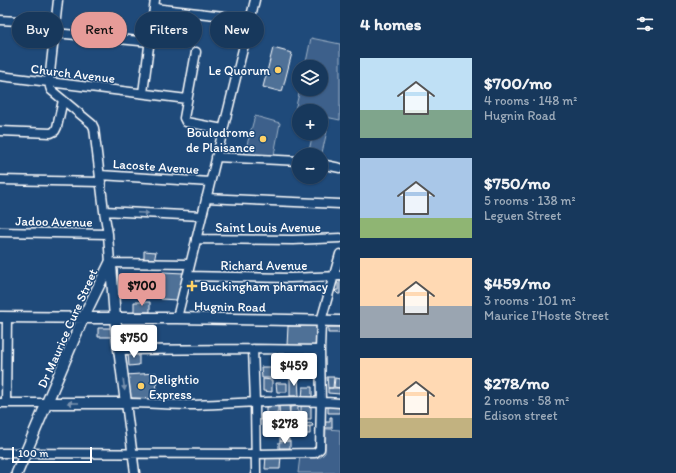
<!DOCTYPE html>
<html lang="en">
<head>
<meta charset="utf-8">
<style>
  :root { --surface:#17385c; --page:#203f62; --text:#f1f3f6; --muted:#9eacbb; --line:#365272; --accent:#e69b98 }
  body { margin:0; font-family:Itim,sans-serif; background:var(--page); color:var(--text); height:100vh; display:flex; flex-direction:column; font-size:15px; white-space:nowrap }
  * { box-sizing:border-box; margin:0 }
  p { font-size:13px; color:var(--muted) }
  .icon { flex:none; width:22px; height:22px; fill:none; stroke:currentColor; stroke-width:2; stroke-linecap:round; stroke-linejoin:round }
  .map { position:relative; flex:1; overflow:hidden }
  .side { display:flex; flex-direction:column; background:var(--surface); width:336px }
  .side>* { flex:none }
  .banner { position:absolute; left:12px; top:12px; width:268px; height:36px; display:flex; gap:8px }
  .tools { position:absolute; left:292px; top:60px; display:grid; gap:8px }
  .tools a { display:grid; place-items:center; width:36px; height:36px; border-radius:50%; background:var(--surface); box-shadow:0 1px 3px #0004,0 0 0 1px var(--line); font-size:20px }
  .scale { position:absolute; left:12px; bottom:10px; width:80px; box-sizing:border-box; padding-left:4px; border:2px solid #fff; border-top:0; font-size:11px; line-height:14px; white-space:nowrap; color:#fff; -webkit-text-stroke:3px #1f4a7a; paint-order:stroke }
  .price { position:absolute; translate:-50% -34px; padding:0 9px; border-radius:4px; background:#fff; color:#222; font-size:13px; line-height:26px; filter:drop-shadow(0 1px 2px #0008) }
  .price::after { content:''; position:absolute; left:50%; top:24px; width:12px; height:9px; margin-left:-6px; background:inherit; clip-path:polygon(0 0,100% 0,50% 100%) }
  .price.on { background:var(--accent); color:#111 }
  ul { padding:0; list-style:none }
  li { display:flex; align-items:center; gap:12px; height:100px; padding:0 20px }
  li span { display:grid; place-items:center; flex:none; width:112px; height:80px; border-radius:0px; color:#555 }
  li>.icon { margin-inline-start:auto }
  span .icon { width:48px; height:48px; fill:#fffc; stroke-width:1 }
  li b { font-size:17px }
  h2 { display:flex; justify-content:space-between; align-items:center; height:48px; padding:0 20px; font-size:17px }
  .chip { padding:0 14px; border-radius:18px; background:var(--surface); box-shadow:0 1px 3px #0004,0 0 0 1px var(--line); font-size:14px; line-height:36px }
  .chip.on { background:var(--accent); color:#111 }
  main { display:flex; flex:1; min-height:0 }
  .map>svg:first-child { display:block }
  .green { fill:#3c618b; stroke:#9eb0c5 }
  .building { fill:#507197; stroke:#fff }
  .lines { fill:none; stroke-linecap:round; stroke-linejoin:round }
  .minor-casing { stroke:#fff; stroke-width:11 }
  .major-casing { stroke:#fff; stroke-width:13 }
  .minor { stroke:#1f4a7a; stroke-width:8 }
  .major { stroke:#1f4a7a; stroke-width:10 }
  .oneway { fill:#7992af }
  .poi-dot { fill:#ffd166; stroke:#1f4a7a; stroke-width:1.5 }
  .labels { text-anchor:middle; stroke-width:3; stroke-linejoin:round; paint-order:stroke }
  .poi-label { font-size:13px; fill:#fff; stroke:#1f4a7a; text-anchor:end }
  .street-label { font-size:13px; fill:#fff; stroke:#1f4a7a }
</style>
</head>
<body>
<main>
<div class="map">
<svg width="340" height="473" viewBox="0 0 340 473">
  <rect width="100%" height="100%" fill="#1f4a7a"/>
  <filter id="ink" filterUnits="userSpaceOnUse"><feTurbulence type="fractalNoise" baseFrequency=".025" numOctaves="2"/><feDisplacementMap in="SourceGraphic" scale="8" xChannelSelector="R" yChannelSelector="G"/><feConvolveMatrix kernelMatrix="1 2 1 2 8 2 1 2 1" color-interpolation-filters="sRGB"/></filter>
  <g filter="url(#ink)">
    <path class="green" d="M311,38L340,44V120L321,116V111H299L295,110L300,89H321V67H305Z
      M255,116L280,123L274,155H244Z
      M321,129L327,131L321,157V155H308L313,133H321Z
      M326,429L340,430V473H298L300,456L321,457L325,453Z"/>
    <path class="building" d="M273,48L292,53L282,92L263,87Z
      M144,251L156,252L154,262L144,261Z
      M163,272L184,273L177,300L161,299Z
      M340,279V294H338L335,291L336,290H338V283L334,282L335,280Z
      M134,302H150V312H134Z
      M288,326H320V346H287Z
      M328,327H340V333H328Z
      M98,328H114V337H98Z
      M304,351H307L308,357H309L310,365H300V358H305Z
      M310,352H317L318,365H310Z
      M128,353H139V365L129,366Z
      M275,353H284V361H275Z
      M285,356H293V364H285Z
      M276,366H288V377H276Z
      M306,366H315L316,373H306Z
      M261,367H272L271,378H262Z
      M156,373L157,399L129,398L125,375Z
      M298,377L299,396H290V378Z
      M327,377H334L333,388H328Z
      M335,378L340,379V388L334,387Z
      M263,379L272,380V392L263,391Z
      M276,383H287V392H277Z
      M303,387H312V398H302Z
      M328,388H340V394L328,393Z
      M272,405H278V413L266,414V407L272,406Z
      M289,405L290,418H280L279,406Z
      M298,406V418H290V407Z
      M301,406H311V419H301Z
      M328,406L340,407V413H328Z
      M271,414V419L260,420V415Z
      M330,417H332V428H325V422H330Z
      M279,422H289V428H279Z
      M312,423L313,426L302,427L301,424Z
      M310,427V434H301V428Z
      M287,432L289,440L280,441V433Z
      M290,441V448H279V442Z
      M266,456H281L280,469H265Z"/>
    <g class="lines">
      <g class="minor-casing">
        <path id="minor" d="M58,0L49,82L50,87L51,90L92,124L94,128L104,211L108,234L110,263L190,264
          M154,8L250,19
          M0,20L18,21L56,19
          M55,33L150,42
          M196,52L184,118L186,122L223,129
          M0,76L187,99
          M143,93L155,0
          M0,131L51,133L55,131L57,127L63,100
          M216,157L299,161
          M321,164L340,168
          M100,175L210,182
          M0,180L101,182
          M206,198L340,204
          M104,211L202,216
          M0,232L108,234
          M196,239L293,240L340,238
          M187,276L290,278L340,276
          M177,318L255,0
          M253,349L255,402L256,473
          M119,350L253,349L320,350
          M0,403H47
          M6,403L7,317
          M0,453L256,454L315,453L320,449L321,402L320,350L321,321L340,254
          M135,473L126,403C149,403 171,405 193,405C242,403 291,399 340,403"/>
      </g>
      <g class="major-casing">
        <path id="major" d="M0,317L115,318H177L340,321
          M47,403H126L115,318L111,265
          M17,473L83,318L110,263"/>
      </g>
      <use href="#minor" class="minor"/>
      <use href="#major" class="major"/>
    </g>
    <defs><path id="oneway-solid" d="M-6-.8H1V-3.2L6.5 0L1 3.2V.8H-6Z"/></defs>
    <g class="oneway">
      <use href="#oneway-solid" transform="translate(143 213) rotate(3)"/>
      <use href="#oneway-solid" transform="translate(124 385) rotate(82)"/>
      <use href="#oneway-solid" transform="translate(73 403) rotate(180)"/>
    </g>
  </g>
  <g class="poi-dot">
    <circle cx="278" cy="70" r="4"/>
    <circle cx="263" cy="139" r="4"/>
    <path d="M190 280h4v4h4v4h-4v4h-4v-4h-4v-4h4z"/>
    <circle cx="141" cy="386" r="4"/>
  </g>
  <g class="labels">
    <g class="poi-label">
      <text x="270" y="75">Le Quorum</text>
      <text x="255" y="137">Boulodrome<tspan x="255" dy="15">de Plaisance</tspan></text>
      <text x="200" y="291" text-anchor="start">Buckingham pharmacy</text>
      <text x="149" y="384" text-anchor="start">Delightio<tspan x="149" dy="15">Express</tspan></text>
    </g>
    <g class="street-label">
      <text transform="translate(73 73) rotate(7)" y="5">Church Avenue</text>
      <text transform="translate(156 166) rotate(4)" y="5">Lacoste Avenue</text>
      <text transform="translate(54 221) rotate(1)" y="5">Jadoo Avenue</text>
      <text x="268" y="232">Saint Louis Avenue</text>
      <text x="264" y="270">Richard Avenue</text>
      <text transform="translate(230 306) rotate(1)" y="5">Hugnin Road</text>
      <text transform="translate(67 328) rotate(-66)" y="5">Dr Maurice Cure Street</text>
    </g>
  </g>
</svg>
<div class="tools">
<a><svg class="icon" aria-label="layers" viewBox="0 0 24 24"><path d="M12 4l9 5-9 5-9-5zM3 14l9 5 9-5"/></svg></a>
<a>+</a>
<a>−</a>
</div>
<div class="scale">100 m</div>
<b class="price on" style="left:142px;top:307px">$700</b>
<b class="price" style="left:134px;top:359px">$750</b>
<b class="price" style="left:294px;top:387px">$459</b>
<b class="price" style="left:285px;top:445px">$278</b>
<div class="banner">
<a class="chip">Buy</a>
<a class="chip on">Rent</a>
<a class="chip">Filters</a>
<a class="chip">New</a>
</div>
</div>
<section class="side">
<h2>4 homes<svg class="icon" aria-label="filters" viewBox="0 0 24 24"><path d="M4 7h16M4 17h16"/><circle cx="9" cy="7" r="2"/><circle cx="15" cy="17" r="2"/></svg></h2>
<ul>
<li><span style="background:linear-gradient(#bfe0f5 65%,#7fa58c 0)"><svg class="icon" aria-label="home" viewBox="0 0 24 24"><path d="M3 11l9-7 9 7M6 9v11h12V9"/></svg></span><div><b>$700/mo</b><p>4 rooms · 148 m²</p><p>Hugnin Road</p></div></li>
<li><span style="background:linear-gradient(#a9c7e8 75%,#8fb573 0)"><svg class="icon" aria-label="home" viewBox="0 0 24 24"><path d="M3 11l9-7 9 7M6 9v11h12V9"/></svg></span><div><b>$750/mo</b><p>5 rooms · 138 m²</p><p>Leguen Street</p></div></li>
<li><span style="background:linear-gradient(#ffd9b3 60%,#9aa5b1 0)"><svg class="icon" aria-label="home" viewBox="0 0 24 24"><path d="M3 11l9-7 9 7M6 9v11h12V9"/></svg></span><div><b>$459/mo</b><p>3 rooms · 101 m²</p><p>Maurice I'Hoste Street</p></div></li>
<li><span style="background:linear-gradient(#ffd9b3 75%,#c2b280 0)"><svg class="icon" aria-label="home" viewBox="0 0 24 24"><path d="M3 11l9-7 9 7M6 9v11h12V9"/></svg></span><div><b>$278/mo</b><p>2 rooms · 58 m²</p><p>Edison street</p></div></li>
</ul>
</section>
</main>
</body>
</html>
